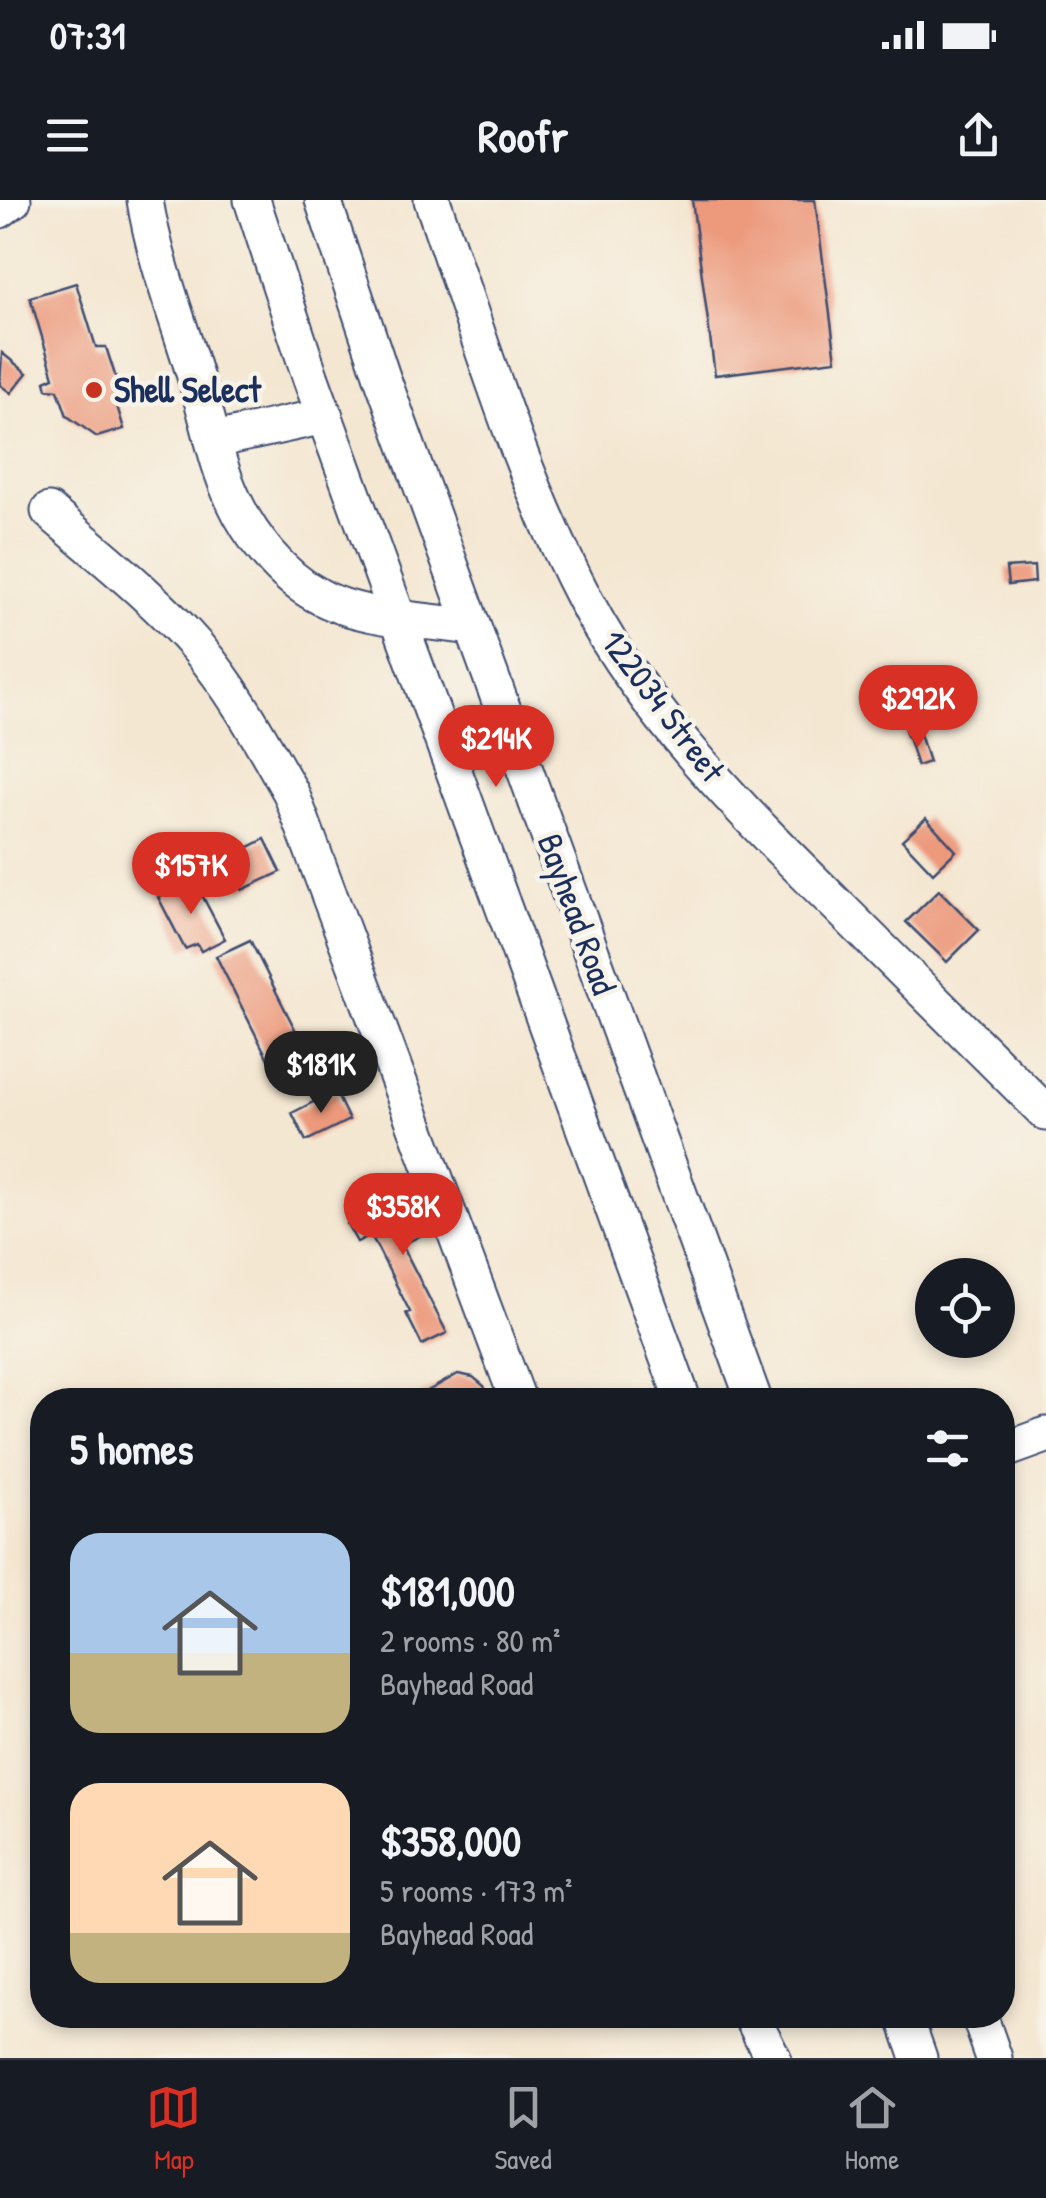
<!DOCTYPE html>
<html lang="en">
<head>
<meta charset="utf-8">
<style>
  :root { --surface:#171b24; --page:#20242c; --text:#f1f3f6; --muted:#9ea1a6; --line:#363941; --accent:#d93025 }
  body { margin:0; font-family:"Patrick Hand",sans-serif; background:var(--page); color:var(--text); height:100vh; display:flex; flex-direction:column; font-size:38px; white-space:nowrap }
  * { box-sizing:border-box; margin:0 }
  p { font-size:32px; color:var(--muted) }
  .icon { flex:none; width:55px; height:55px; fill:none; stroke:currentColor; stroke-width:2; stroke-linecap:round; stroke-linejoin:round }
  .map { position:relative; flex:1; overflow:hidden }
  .details { position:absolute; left:30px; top:1188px; width:985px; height:640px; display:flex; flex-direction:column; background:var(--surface); border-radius:40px; box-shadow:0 5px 15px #0003 }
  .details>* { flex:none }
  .tools { position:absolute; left:915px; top:1058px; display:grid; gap:20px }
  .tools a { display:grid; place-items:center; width:100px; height:100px; border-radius:50%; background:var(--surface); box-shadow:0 5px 15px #0003; font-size:50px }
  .price { position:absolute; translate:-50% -85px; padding:0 22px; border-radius:35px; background:var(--accent); color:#fff; font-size:32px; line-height:65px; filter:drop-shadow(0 2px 5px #0008) }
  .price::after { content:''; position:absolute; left:50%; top:60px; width:30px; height:22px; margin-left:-15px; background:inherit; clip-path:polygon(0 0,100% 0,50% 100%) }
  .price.on { background:#222; color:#fff }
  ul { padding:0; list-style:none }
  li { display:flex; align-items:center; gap:30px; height:250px; padding:0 40px }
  li span { display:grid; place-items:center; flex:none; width:280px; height:200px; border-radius:30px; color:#555 }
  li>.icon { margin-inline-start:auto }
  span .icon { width:120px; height:120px; fill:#fffc; stroke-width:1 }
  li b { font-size:42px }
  h2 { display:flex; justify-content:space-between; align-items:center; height:120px; padding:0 40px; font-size:42px }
  .status { display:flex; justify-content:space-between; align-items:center; height:70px; padding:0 50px; background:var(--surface); direction:ltr }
  .status svg { height:28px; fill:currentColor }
  header { display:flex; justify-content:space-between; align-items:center; height:130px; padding:0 40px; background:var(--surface); font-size:45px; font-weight:700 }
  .menu { display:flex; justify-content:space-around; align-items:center; height:140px; border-top:2px solid var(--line); background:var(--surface); font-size:28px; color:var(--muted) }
  .menu a { display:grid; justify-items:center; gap:5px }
  .menu .on { color:var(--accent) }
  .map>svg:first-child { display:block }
  .building { fill:#ec997b }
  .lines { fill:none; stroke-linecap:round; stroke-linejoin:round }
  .minor-casing { stroke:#3c4b6f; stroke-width:39 }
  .minor { stroke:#fff; stroke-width:35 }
  .poi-dot { fill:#c8321e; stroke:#f7f3e8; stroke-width:4 }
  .labels { text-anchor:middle; stroke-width:9; stroke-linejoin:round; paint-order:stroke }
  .poi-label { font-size:35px; font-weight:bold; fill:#1b2f5e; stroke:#f7f3e8; text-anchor:start }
  .street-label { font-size:35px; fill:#1b2f5e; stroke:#f7f3e8 }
</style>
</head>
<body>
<div class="status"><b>07:31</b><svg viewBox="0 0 49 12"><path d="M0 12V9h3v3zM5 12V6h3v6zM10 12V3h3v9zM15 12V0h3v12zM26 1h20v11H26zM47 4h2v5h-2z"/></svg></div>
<header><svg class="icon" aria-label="menu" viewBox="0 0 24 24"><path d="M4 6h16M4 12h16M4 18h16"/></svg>Roofr<svg class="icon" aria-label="share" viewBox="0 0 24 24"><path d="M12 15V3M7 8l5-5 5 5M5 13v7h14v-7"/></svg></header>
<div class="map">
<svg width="1046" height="1858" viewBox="0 0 1046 1858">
  <rect width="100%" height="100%" fill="#f7f3e8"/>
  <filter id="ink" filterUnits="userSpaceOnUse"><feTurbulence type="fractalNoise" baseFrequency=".01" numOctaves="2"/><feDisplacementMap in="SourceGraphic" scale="20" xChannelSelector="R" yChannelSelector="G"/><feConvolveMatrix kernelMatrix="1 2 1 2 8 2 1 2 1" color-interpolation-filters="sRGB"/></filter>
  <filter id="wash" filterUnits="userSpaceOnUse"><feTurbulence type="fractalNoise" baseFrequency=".0048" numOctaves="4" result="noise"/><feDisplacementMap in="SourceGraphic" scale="40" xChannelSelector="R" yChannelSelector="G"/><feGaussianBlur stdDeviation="2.25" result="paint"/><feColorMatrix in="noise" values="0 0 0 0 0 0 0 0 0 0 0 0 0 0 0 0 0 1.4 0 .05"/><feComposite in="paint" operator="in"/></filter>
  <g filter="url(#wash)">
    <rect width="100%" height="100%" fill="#f4e7d2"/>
    <g id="blocks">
      <path class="building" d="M692,0H815L836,160L715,175Z
        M76,83L96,147H106L121,194L114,196L124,229L97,237L67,216L58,190L47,189L45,181L54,177L30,97Z
        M2,153L27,173L11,193L0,185Z
        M1034,366L1035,382L1008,385L1006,368Z
        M910,503L919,532L907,536L898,507Z
        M920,534L929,562L917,566L908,537Z
        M926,618L956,651L933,673L902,640Z
        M265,639L281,672L242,690L235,676L242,673L233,655Z
        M194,680L225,739L201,751L197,744L185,749L158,697Z
        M939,690L979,730L947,762L906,722Z
        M250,740L303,845L294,849L300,862L283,871L276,858L269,861L216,756Z
        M335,891L349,920L306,941L292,913Z
        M413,991L432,1030L402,1045L447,1133L422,1145L406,1113L410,1112L371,1035L357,1042L347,1024Z
        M458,1174L473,1177L484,1186L490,1200H418L417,1197Z"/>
    </g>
  </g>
  <g filter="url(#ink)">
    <use href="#blocks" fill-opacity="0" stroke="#3c4b6f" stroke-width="2.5"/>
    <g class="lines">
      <g class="minor-casing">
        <path id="minor" d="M145,0C155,63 179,121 197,183C209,221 216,263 233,299C250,336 281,376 317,395C358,419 426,420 473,427
          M252,0L311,179L683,1200
          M323,0L382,177L754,1200
          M432,0C479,135 520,276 586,402C647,517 745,614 837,705C906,774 976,843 1046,913
          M0,10L13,0
          M214,240L325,216
          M49,311C100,355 154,397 198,448C235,491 263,544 291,593L518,1200
          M1002,1251L1046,1235
          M751,1815L773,1858
          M904,1815L919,1858
          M979,1815L994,1858"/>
      </g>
      <use href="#minor" class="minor"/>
    </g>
  </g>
  <circle class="poi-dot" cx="94" cy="190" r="10"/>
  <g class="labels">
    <g class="poi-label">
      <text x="114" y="202">Shell Select</text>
    </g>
    <g class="street-label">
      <text transform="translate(663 506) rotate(53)" y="12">122034 Street</text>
      <text transform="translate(577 714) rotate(70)" y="12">Bayhead Road</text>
    </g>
  </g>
</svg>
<div class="tools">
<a><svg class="icon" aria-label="locate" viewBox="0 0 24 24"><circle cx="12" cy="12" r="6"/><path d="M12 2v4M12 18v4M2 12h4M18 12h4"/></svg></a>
</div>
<b class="price" style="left:918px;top:550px">$292K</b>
<b class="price" style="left:496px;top:590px">$214K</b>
<b class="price" style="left:191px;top:717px">$157K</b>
<b class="price on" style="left:321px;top:916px">$181K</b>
<b class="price" style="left:403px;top:1058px">$358K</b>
<section class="details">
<h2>5 homes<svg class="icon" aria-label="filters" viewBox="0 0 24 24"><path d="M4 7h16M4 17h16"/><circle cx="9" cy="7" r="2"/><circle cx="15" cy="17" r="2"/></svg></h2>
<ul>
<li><span style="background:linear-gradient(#a9c7e8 60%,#c2b280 0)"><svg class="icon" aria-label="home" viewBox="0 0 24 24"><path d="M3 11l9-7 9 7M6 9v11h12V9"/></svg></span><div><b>$181,000</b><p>2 rooms · 80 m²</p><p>Bayhead Road</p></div></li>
<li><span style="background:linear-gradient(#ffd9b3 75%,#c2b280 0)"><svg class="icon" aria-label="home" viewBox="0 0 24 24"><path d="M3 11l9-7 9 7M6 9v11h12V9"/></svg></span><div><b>$358,000</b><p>5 rooms · 173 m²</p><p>Bayhead Road</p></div></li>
</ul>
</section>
</div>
<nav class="menu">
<a class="on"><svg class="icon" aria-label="map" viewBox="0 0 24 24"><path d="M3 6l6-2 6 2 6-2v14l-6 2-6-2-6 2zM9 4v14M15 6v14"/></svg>Map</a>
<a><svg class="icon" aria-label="saved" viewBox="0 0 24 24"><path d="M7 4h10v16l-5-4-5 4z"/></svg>Saved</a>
<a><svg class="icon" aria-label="home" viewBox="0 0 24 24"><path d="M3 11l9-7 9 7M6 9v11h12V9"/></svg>Home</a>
</nav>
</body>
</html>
